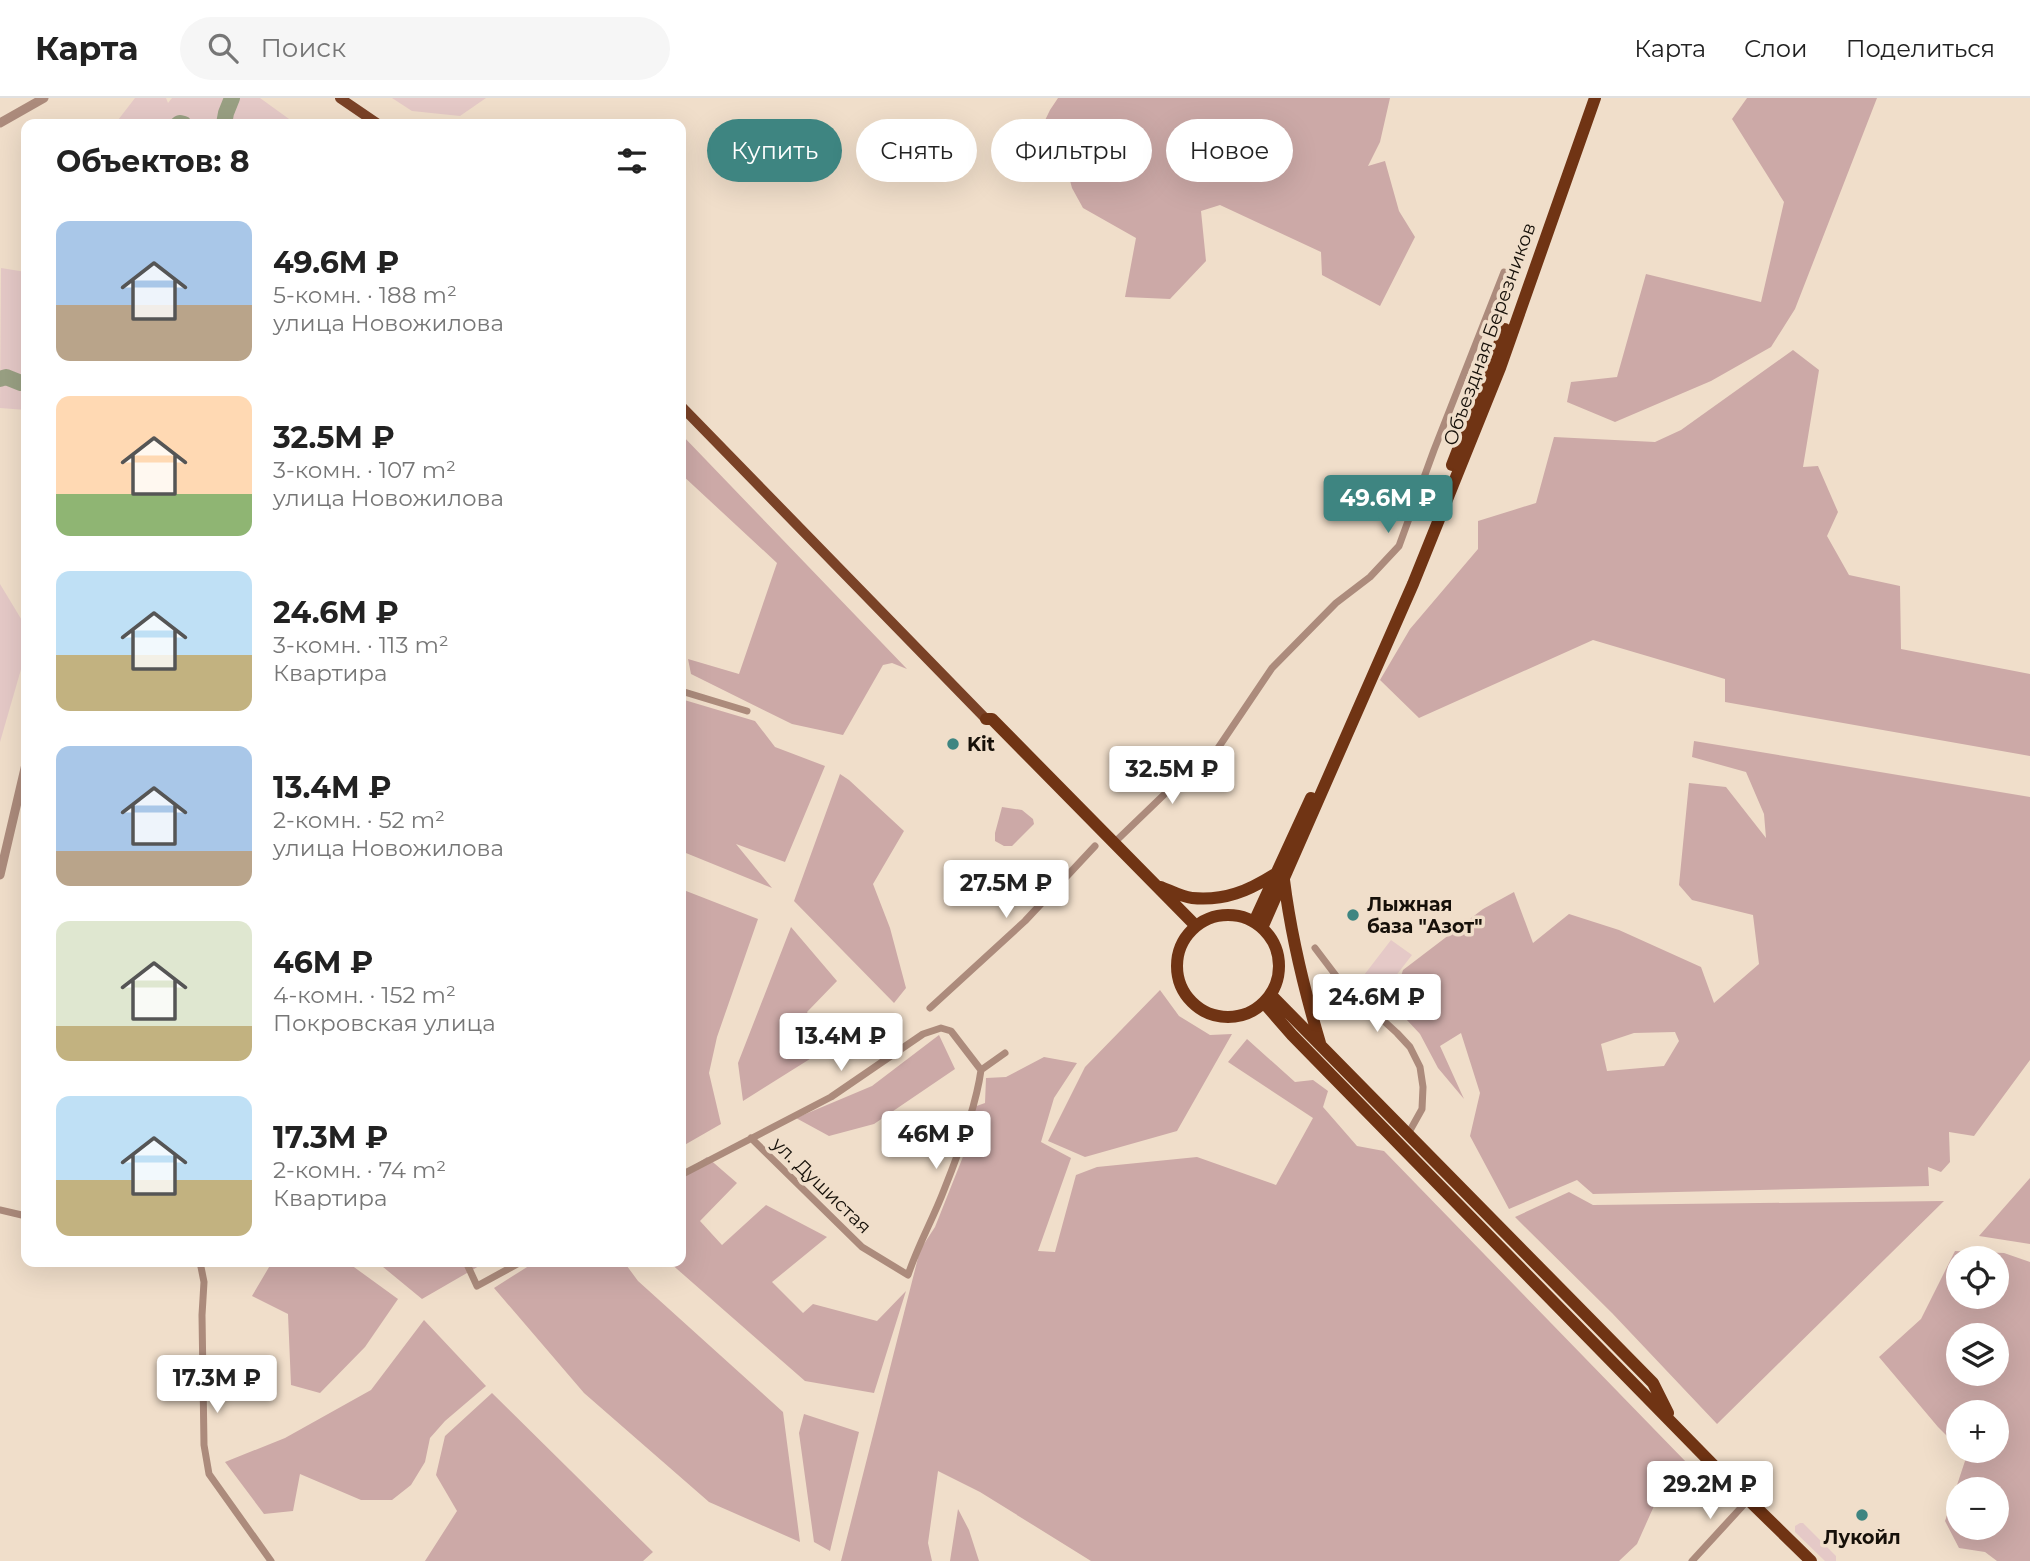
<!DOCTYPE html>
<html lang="ru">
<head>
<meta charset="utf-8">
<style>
  :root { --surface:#fff; --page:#f6f6f6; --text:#222; --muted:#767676; --line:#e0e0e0; --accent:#3e8581 }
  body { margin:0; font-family:Montserrat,sans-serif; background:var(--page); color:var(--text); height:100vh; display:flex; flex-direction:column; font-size:26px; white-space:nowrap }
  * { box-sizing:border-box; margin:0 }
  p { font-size:23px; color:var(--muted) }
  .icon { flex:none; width:38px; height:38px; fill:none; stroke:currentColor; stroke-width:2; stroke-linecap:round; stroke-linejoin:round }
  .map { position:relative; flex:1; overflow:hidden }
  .details { position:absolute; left:21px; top:21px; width:665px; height:1148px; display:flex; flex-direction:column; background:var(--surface); border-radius:14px; box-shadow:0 7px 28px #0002 }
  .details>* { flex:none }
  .top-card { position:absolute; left:707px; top:21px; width:665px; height:63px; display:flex; gap:14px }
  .controls { position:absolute; left:1946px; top:1148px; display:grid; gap:14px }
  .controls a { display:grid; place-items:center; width:63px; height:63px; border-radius:50%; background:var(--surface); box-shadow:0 7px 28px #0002; font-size:35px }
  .price { position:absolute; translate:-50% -60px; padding:0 16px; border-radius:7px; background:#fff; color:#222; font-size:23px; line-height:46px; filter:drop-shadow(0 2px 4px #0008) }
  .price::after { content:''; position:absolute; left:50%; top:42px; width:21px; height:16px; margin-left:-10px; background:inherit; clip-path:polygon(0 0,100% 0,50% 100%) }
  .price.current { background:var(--accent); color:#fff }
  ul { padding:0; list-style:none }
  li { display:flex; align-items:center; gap:21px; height:175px; padding:0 35px }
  li span { display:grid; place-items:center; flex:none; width:196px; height:140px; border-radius:14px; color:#555 }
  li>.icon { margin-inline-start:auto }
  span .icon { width:84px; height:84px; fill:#fffc; stroke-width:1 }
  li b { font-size:30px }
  h2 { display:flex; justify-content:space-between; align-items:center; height:84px; padding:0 35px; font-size:30px }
  .pill { padding:0 24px; border-radius:32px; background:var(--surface); box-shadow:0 7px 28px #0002; font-size:24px; line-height:63px }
  .pill.current { background:var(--accent); color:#fff }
  header { display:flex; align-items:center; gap:42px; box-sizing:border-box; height:98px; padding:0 35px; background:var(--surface); border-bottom:2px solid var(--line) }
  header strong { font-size:33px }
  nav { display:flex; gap:38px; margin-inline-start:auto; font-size:24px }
  .search { width:490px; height:63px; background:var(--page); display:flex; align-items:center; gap:18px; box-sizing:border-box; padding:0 24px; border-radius:38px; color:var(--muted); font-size:26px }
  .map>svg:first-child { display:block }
  .green { fill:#e5c9c7 }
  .forest { fill:#cca9a7; fill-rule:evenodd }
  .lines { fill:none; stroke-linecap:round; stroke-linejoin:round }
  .river { stroke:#99a083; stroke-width:16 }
  .minor { stroke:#ac8b7c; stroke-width:7 }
  .tertiary { stroke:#ac8b7c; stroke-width:9 }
  .primary { stroke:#7a4227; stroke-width:10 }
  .trunk { stroke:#703414; stroke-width:12 }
  .poi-dot { fill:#3e8581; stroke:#f0deca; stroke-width:2.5 }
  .labels { text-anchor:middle; stroke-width:7; stroke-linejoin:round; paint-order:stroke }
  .street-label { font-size:19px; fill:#161009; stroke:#f0deca }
  .poi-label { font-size:19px; font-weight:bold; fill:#161009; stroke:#f0deca; text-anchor:start }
</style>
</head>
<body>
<header>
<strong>Карта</strong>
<div class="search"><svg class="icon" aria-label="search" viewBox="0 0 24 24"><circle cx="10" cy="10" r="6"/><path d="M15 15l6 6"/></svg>Поиск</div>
<nav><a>Карта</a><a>Слои</a><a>Поделиться</a></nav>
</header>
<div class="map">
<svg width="2030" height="1463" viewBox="0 0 2030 1463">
  <rect width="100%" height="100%" fill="#f0deca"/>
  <path class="green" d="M135,0H166L168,5L172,0H260L296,26H108L118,22Z
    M392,0H486L460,18L412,13Z
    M1,170L26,174V312L0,310Z
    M0,486L26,529V554L0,644Z
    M1391,842L1412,857L1381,897L1361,881Z
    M1800,1425H1803L1836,1458V1463H1825L1795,1434V1428Z"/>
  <path class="forest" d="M1058,0H1390L1380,44L1368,68L1385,63L1399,113L1415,139L1380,208L1322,177L1321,154L1220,107L1201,113L1206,163L1170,201L1125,199L1136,140L1083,110L1072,90L1068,75L1041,66L1034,45L1050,12Z
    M1747,0H1877L1795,211L1771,249L1711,283L1615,324L1567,304L1571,284L1617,279L1646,176L1761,204L1784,104L1732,21Z
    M1793,252L1819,272L1803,369L1818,368L1838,414L1827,438L1849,477L1900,488L1901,551L2030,576V658L1725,604V581L1593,542L1419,620L1380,582L1410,531L1478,451V423L1536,405L1554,339L1655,344L1681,332Z
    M681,336L907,571L892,565L883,567L843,637L792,626L691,576L688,561L739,576L777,465L681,376Z
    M681,601L755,623L775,649L825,668L785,764L736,746L772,790L681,753Z
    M1694,643L2030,699V962L1974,1038L1949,1034L1950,1064L1941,1074L1928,1069L1929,1088L1593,1096L1577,1082L1509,1111L1470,1038L1480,995L1461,935L1440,948L1464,1001L1438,970L1420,936L1392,906L1403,872L1483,811L1514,794L1533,845L1569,816L1619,832L1701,869L1714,905L1759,866L1753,817L1692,802L1679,787L1689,685L1726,689L1766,740L1764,716L1746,674L1692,659ZM1675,934L1679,943L1664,968L1607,973L1601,946L1634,935Z
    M840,676L849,682L904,733L873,786L890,830L906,890L894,905L794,803Z
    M1002,709L1022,712L1033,721L1034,726L1012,748H1004L995,743V735Z
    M681,791L758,821L717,939L709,975L721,1026L681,1049Z
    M791,829L837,883L807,914L829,949L743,1003L738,965Z
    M1160,892L1179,918L1210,937L1232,936L1177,1033L1085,1059L1048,1043L1085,969Z
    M939,937L955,971L874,1026L829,1038L796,1020L872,988Z
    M1247,941L1295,984L1313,982L1328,993L1323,1009L1357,1048L1384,1053L1687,1365L1658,1399L1637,1446L1619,1463H1091L980,1394L938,1373L928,1445L932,1463H841L920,1152L935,1129L974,1031L971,1010L985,1005L986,980L1006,979L1044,959L1077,965L1054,1000L1041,1044L1071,1060L1038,1153L1055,1154L1076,1077L1097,1069L1197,1059L1276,1087L1313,1020L1228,964Z
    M707,1059L737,1085L700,1123L722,1147L766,1107L827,1139L772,1184L803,1215L813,1206L877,1223L906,1193L874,1295L805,1283L669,1164H681V1076Z
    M2030,1080V1146L1979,1138Z
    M1569,1094L1593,1107L1944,1103L1717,1326L1612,1215L1515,1119Z
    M1955,1153L2004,1155L2030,1164V1463H1997L1985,1454L1959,1450L1945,1423L1967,1357L1963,1353H1997V1314H1958V1349L1938,1329L1879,1259L1921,1221ZM1958,1160H1997V1199H1958ZM1958,1237H1997V1276H1958ZM1958,1391H1997V1430H1958Z
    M272,1164H347L398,1201L365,1249L320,1295L291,1287L288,1216L252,1198Z
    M377,1164H486L422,1201Z
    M535,1164H624L638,1183L783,1314L800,1444L709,1404L584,1295L494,1190Z
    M424,1222L486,1288L445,1323L430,1340L425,1364L411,1387L392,1402H361L300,1376L293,1413L264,1416L225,1364L285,1340L371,1292Z
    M492,1295L653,1454L643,1463H425L457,1413L436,1377L445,1338Z
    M804,1316L859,1334L830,1453L814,1444L799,1335Z
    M958,1411L969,1432L979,1463H950Z"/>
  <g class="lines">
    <path class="river" d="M178,26L180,25L184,26
      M224,26L226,15L232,0
      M0,281L6,279L21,285L26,284"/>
    <path class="minor" d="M681,593L747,613
      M1118,741L1172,689L1212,659L1272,570L1336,505L1370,479L1399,448L1434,352L1504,174
      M1315,850L1340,883L1397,935L1410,949L1420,969L1423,989L1422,1011L1408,1036
      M930,910L1025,823L1095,748
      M981,972L1005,955
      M751,1040L862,1149L908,1177C918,1147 933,1121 944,1092C958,1057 976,1009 981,972
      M681,1077L831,999L923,936L941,930L951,933L981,972
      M0,1112L26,1118
      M200,1164L204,1184L202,1217L204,1347L209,1376L271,1463
      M466,1164L477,1188L521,1164
      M1692,1463L1749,1401"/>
    <path class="tertiary" d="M0,25L44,0
      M0,777L26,666"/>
    <path class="primary" d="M340,0L378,26
      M681,308L986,621"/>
    <path class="trunk" d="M1452,367L1505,231
      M986,621H992L1196,828
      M1284,782C1291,838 1304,891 1320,945
      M1161,789C1171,793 1182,799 1192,800C1225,803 1248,793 1275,776
      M1177 868a51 51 0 1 1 102 0a51 51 0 1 1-102 0Z
      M1254,824L1311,700
      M1262,830L1413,486L1500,270L1595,0
      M1271,897L1653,1285L1668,1315
      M1265,906L1292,937L1722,1376L1811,1463"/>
  </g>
  <g class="poi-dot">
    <circle cx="953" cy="646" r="7"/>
    <circle cx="1353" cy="817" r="7"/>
    <circle cx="1862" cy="1417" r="7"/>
  </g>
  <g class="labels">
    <g class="street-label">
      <text transform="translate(1489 236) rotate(-70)" y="7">Объездная Березников</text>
      <text transform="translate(822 1087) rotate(44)" y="7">ул. Душистая</text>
    </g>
    <g class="poi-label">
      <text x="967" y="653">Kit</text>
      <text x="1367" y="813">Лыжная<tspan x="1367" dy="22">база "Азот"</tspan></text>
      <text x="1862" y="1446" text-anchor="middle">Лукойл</text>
    </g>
  </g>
</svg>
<div class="controls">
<a><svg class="icon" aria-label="locate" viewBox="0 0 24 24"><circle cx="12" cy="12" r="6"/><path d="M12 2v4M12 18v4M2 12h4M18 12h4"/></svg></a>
<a><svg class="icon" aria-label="layers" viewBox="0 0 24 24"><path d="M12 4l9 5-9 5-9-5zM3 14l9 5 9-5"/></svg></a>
<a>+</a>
<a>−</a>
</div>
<b class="price current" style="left:1388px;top:437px">49.6M ₽</b>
<b class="price" style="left:1172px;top:708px">32.5M ₽</b>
<b class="price" style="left:1006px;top:822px">27.5M ₽</b>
<b class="price" style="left:1377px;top:936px">24.6M ₽</b>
<b class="price" style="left:841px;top:975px">13.4M ₽</b>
<b class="price" style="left:936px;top:1073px">46M ₽</b>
<b class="price" style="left:217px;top:1317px">17.3M ₽</b>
<b class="price" style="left:1710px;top:1423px">29.2M ₽</b>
<div class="top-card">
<a class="pill current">Купить</a>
<a class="pill">Снять</a>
<a class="pill">Фильтры</a>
<a class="pill">Новое</a>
</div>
<section class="details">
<h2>Объектов: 8<svg class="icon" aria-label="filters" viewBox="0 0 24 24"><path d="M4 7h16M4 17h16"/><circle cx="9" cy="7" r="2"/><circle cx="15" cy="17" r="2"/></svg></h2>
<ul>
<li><span style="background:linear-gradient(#a9c7e8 60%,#b9a48a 0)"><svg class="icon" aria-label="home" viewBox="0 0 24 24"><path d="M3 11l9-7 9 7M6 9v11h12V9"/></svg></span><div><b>49.6M ₽</b><p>5-комн. · 188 m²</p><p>улица Новожилова</p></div></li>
<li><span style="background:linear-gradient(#ffd9b3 70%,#8fb573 0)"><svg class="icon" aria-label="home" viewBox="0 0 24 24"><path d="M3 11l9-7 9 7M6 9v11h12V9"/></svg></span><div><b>32.5M ₽</b><p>3-комн. · 107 m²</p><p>улица Новожилова</p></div></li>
<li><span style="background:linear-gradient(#bfe0f5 60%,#c2b280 0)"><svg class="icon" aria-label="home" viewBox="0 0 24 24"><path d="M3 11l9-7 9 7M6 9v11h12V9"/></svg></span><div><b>24.6M ₽</b><p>3-комн. · 113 m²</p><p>Квартира</p></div></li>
<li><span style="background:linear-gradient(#a9c7e8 75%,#b9a48a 0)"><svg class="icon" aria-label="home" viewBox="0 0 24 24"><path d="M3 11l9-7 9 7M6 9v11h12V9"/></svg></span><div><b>13.4M ₽</b><p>2-комн. · 52 m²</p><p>улица Новожилова</p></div></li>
<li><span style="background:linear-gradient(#dfe7d0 75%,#c2b280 0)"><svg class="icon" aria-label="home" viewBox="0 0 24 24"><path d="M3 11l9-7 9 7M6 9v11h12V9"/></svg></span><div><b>46M ₽</b><p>4-комн. · 152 m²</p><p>Покровская улица</p></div></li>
<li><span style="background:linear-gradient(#bfe0f5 60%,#c2b280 0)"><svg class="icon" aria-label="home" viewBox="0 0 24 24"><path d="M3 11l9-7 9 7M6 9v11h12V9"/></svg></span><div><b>17.3M ₽</b><p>2-комн. · 74 m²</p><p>Квартира</p></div></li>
</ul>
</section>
</div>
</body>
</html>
